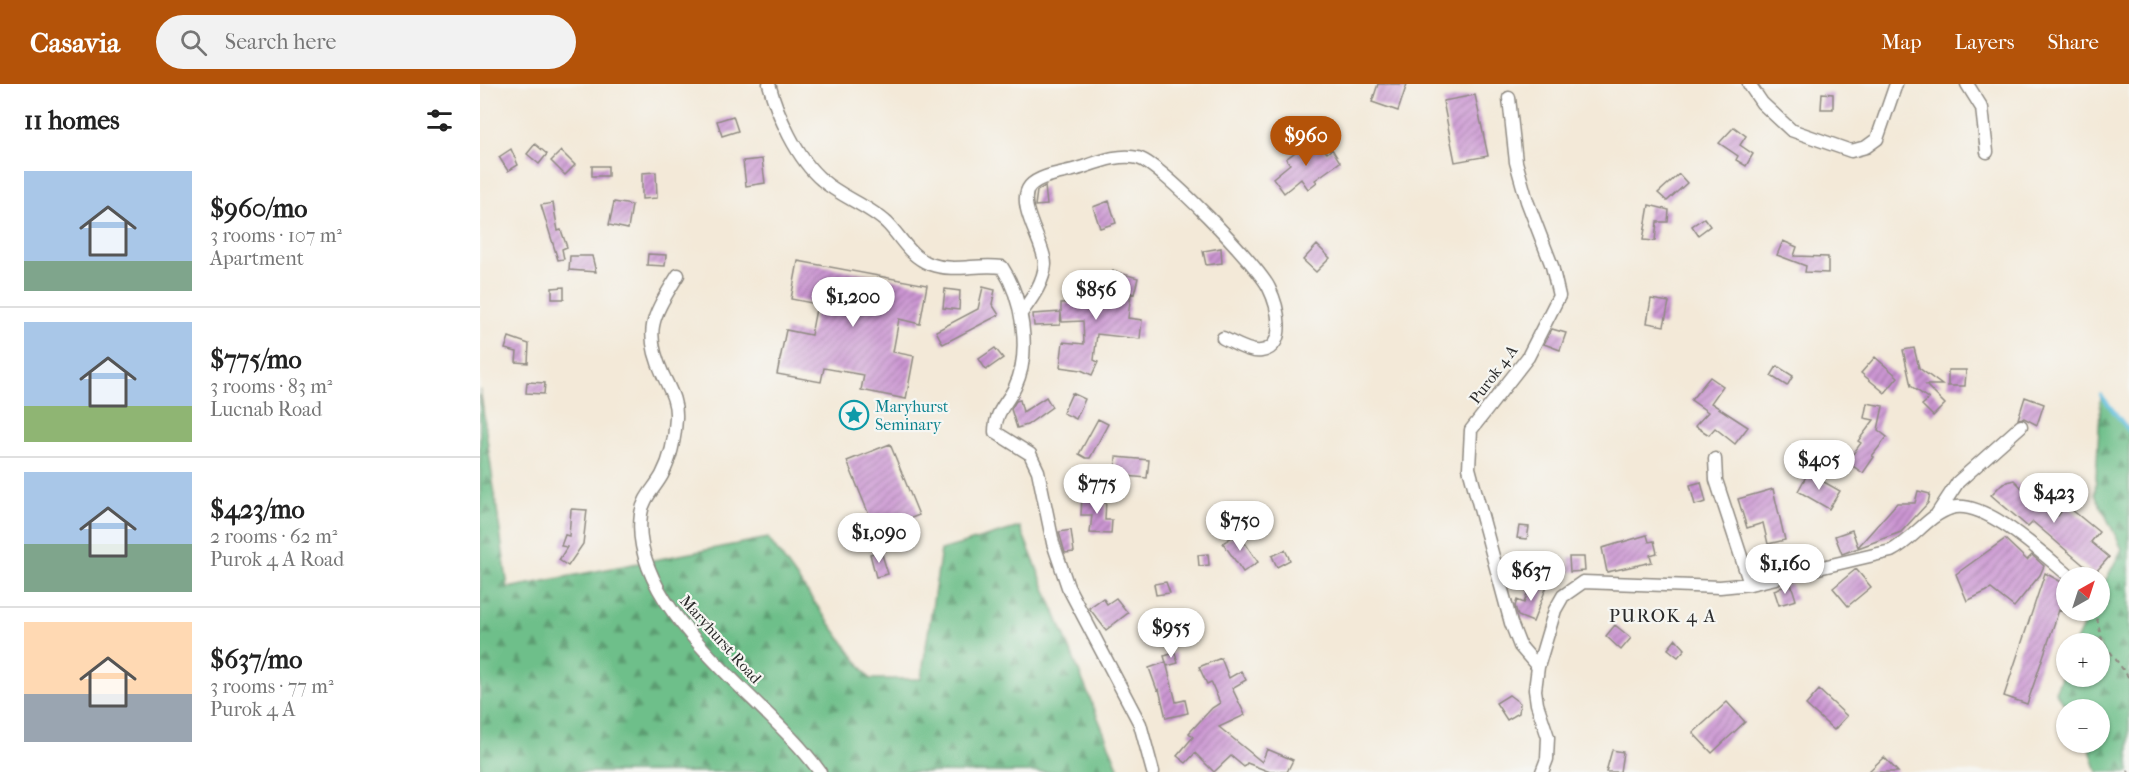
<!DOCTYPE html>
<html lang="en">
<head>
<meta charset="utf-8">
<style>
  :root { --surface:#fff; --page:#f2f2f2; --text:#222; --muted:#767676; --line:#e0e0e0; --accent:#b45309 }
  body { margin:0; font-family:"IM FELL French Canon",serif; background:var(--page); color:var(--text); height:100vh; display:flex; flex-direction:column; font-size:22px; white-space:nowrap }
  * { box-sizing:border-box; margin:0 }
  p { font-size:20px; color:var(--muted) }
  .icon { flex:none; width:33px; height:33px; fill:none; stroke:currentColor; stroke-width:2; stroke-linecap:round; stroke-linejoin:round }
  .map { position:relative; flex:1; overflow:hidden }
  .drawer { display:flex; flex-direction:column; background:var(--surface); width:480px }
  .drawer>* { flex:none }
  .needle { width:39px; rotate:39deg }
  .tools { position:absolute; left:1576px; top:483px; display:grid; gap:12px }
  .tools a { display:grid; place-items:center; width:54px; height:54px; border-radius:50%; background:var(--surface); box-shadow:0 2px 4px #0004; font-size:30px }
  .price { position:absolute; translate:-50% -51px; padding:0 14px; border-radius:21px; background:#fff; color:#222; font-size:20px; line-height:39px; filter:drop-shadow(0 2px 3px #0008) }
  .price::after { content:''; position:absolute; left:50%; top:36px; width:18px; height:14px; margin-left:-9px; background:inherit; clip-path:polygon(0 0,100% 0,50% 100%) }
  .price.current { background:var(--accent); color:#fff }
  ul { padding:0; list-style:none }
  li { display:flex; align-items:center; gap:18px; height:150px; padding:0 24px }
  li+li { border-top:2px solid var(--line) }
  li span { display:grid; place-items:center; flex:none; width:168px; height:120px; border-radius:0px; color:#555 }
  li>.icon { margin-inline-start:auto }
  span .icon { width:72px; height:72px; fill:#fffc; stroke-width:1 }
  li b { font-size:26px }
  h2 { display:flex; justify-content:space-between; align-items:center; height:72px; padding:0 24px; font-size:26px }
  header { display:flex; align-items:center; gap:36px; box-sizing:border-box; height:84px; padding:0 30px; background:var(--accent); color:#fff }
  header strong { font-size:28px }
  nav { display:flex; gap:33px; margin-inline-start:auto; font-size:21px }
  .search { width:420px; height:54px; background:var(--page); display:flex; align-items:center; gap:15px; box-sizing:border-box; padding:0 21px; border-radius:33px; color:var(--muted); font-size:22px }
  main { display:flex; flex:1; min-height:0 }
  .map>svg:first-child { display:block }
  .forest { fill:url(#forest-firs); stroke:#4c755a; stroke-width:1.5 }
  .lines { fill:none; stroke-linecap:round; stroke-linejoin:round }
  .stream { stroke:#61bedf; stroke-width:4 }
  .building { fill:url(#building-hatch) }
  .minor-casing { stroke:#8f8a82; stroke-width:15 }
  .path { stroke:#8f8a82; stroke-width:2; stroke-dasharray:4.5 4.5; stroke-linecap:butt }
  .minor { stroke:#fff; stroke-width:12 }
  .labels { text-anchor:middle; stroke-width:4.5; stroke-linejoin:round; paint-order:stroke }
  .street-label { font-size:16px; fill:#2b2b2b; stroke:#f6f6f2 }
  .culture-label { font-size:16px; fill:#0d838f; stroke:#f6f6f2; text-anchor:start }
  .neighbourhood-label { font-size:18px; letter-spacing:1.5px; fill:#2b2b2b; stroke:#f6f6f2 }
</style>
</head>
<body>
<header>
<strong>Casavia</strong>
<div class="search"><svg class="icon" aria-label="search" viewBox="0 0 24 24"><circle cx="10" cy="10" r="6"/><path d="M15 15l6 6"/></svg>Search here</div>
<nav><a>Map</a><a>Layers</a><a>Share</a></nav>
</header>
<main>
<section class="drawer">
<h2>11 homes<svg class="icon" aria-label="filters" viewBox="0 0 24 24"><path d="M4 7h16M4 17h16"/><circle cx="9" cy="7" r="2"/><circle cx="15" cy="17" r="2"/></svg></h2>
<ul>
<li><span style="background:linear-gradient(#a9c7e8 75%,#7fa58c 0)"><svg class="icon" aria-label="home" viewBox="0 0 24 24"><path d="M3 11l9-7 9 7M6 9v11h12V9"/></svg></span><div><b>$960/mo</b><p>3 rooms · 107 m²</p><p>Apartment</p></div></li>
<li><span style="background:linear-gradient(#a9c7e8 70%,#8fb573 0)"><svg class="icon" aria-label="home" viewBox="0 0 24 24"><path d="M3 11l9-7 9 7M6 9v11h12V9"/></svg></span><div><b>$775/mo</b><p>3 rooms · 83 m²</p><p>Lucnab Road</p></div></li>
<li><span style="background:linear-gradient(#a9c7e8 60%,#7fa58c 0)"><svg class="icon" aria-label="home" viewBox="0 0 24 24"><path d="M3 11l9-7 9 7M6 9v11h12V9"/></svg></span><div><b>$423/mo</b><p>2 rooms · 62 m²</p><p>Purok 4 A Road</p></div></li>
<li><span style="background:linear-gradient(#ffd9b3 60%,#9aa5b1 0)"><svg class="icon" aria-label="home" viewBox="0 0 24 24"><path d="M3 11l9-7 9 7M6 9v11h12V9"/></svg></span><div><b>$637/mo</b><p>3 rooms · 77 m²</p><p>Purok 4 A</p></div></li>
</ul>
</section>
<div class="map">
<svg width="1649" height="688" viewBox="0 0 1649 688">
  <defs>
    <pattern id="forest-firs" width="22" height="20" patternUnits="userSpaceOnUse" patternTransform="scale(1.5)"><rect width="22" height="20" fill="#6ebf8a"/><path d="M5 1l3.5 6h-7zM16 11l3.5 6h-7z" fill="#5b9b71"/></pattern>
    <pattern id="building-hatch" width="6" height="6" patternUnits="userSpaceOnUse" patternTransform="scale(1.5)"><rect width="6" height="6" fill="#cb95d2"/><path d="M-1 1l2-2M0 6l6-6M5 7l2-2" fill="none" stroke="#a57aab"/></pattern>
  </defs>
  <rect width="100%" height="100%" fill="#f6f6f2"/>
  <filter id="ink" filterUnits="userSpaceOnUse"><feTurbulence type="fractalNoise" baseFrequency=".0167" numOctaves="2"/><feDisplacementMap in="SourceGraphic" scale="12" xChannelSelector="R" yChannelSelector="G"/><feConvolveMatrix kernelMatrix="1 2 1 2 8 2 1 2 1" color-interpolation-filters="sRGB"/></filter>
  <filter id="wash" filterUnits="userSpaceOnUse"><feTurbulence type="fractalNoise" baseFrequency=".008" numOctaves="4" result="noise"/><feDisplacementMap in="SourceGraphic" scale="24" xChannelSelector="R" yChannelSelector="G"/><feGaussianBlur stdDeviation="1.35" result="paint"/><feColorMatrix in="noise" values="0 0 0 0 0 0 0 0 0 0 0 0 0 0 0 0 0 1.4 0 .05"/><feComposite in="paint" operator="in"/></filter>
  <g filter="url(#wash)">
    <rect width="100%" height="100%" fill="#f3e9d8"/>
    <path class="forest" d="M0,305L28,504L288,454L390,595H441L461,466L540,443L638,683L637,688H0Z
      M1621,311L1649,347V688H1617L1608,659L1620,658V626L1588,625L1575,608L1587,580V592H1620V560L1595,559L1610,527L1620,526V507L1642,465L1615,410Z"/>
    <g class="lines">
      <path class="stream" d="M1621,311L1649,347"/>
    </g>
    <g id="blocks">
      <path class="building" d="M898,0H927L918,27L892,18Z
        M1342,9L1353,10V25H1341Z
        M995,11L1008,72L975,78L963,17Z
        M253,32L258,47L242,52L237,37Z
        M1254,43L1266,52L1260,61L1273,70L1266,82L1256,76L1258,72L1239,59Z
        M838,59L847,69L852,65L860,78L835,96L837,98L828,105L821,95L804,109L793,94L810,80L806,75L822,63L826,69Z
        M55,60L67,70L59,80L47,70Z
        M31,65L38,81L28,87L19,73Z
        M81,67L95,81L85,91L71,77Z
        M282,75L285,99L266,102L263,77Z
        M112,82H128V92H112Z
        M176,88L177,114L162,115V89Z
        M1199,90L1207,99L1187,117L1178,109Z
        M565,102L567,121L555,122L557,107Z
        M629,117L636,139L620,144L613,123Z
        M134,118L152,121L148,145L129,141Z
        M73,119L78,147L81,146L87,163L82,165L84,175L78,176L61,121Z
        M1169,121L1189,126L1188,138H1177L1175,157L1163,156Z
        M1224,134L1230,142L1218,151L1212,142Z
        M1303,157L1317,163L1314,172L1348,173V189L1325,188L1326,182L1297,171Z
        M837,161L850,174L836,188L823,176Z
        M741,164L742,179L726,181L723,167Z
        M168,170L186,171L185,182L167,181Z
        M90,172H112L116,188L89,186Z
        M318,177L447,201L440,240L419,235L413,268L434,272L426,315L381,306L384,291L344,284L341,298L297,290L306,246L331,251L337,220L311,215Z
        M633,187L658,194L654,210L651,209L648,234L662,236L660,255L617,250L614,276L618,278L612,291L601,286L580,283L583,258L604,260L603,237L582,238L581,229L580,241L554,242L553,230L581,228V219L606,218L609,205L627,209Z
        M84,203V215H72V204Z
        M503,203L515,206L512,220L519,231L463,260L456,247L498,225Z
        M465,205L480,207L479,226L463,224Z
        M1171,215L1189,218L1184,242L1167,239Z
        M1072,245L1086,249L1080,266L1064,260Z
        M29,253L49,260L48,279L36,278L37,268L25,265Z
        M515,264L523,274L506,286L499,275Z
        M1434,264L1439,284L1462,301H1446L1465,320L1453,332L1442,321L1449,315L1431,302L1423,266Z
        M1395,273L1418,293L1405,309L1381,289Z
        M1297,282L1313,292L1307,302L1291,292Z
        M1468,286H1486L1485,302H1468Z
        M1230,293L1243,302L1231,319L1268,343L1255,360L1235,344L1229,351L1215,342L1228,328L1211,316Z
        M47,298L65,299L64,310L46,309Z
        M592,309L605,315L596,335L583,329Z
        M566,313L572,323L547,341L537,344L531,325L536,317L540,316L543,328Z
        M1545,313L1564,320L1557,341L1544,334L1538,335Z
        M1387,319L1403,322L1398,346L1407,353L1392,372L1394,373L1383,389L1367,378L1381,359L1378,357L1394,336L1384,334Z
        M618,335L628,340L610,374H606L599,370Z
        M410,360L439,431L396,448L367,377Z
        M636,373L669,376L667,394L635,391Z
        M1328,389L1360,407L1349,425L1318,407Z
        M1534,396L1542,404L1548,405L1578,432L1586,421L1619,448L1611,458L1629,473L1614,490L1553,438L1548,443L1511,411L1523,399Z
        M1221,398L1226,418L1215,421L1210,401Z
        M1293,405L1305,456L1288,460L1283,439L1267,444L1258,415Z
        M1438,407L1450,410L1448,419L1421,448L1362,470L1355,452L1372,446L1378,463L1417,419H1435Z
        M602,413L626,415L625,436H632L631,450L610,449L612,431H601Z
        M91,425L107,426L103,460L88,482L79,476L87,463L81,462L85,451L89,452Z
        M1039,442L1049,443L1047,455L1037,454Z
        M591,446L594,468L585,469L579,448Z
        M758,449L778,478L763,488L743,459Z
        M1167,451L1169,458L1174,457L1177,469L1170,471L1172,478L1127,488L1122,464Z
        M1525,455L1547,476L1552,471L1564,482L1560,491L1534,523L1511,505L1487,517L1476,490Z
        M805,466L810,476L797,483L792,472Z
        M401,467L408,490L396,493L390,470Z
        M728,470L729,481L719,482L718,471Z
        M1089,473H1104L1105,487L1090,488Z
        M1376,485L1391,503L1368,522L1353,504Z
        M1565,489L1587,501V530L1579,526L1547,620L1524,612Z
        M1052,497L1067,502L1053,538L1038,532L1035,522L1037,516L1044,519Z
        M686,498L690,509L676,511L674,500Z
        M1311,500L1316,516L1299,521L1294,506Z
        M623,514L627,520L636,514L648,529L626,546L609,524Z
        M1135,541L1151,554L1141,566L1126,552Z
        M1196,555L1205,565L1198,573L1188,565Z
        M695,569L698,579L687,582L684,572Z
        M741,574L749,594L761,587L766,596L752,604L765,631L739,643L782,678L787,665L813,676L807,688H790L767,679L764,683L751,672L734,688L715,669L706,679L697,672L713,653L709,649L732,624L740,619L731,598L727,600L719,583Z
        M686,578L696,618L705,616L708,629L686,634L679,605L677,606L669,584Z
        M1339,606L1367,632L1354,646L1326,621Z
        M1029,611L1040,619L1039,629L1027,636L1016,619Z
        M1247,618L1265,638L1232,669L1213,649Z
        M1132,666L1143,668L1140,688H1126Z
        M1404,673L1418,688H1388Z"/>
    </g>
  </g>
  <g filter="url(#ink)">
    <use href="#blocks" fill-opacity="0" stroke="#8f8a82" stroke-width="1.5"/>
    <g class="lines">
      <g class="minor-casing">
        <path id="minor" d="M289,0C297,30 317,75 342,96C361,113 388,121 407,139C422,154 429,172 450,180C475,189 497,179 522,183C542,214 552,267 535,303C527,320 515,327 515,348L550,370L558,387L573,459L588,503L660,640L673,688
          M1269,0L1282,19L1311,46L1371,67L1386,63L1397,55L1416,0
          M1487,0L1502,24L1507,68
          M1029,14L1036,78L1047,117L1072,182L1079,212L1048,273L991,346L989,384L1031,539L1040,562L1058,583
          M198,191C174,231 162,245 183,291C190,306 197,317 196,334C195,354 192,372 182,391C175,404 163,414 161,430C148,527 289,616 340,688
          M542,228C552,214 564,198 565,180C565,160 535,120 550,102C560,91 583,89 597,85C616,79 639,69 658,74C681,80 778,181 789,204C797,220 809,263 781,267C770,269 754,259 743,254
          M1235,375L1236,396L1270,500
          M1457,430L1478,398L1541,342
          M1062,688L1067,675L1068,653L1057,620L1055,606L1058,583L1075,526L1083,512L1103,498L1240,503L1270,500L1411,467C1433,456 1448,431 1471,424C1504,413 1567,474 1592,494"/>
      </g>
      <path class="path" d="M1615,526L1622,556L1649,594
        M1648,688L1649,686"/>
      <use href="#minor" class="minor"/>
    </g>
  </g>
  <defs>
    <g id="sight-ring" transform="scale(1.5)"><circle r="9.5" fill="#f6f6f2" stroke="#0f9aa8" stroke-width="1.5"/><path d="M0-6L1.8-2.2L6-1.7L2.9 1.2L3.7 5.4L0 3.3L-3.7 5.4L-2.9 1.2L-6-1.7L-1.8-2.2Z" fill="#0f9aa8"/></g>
  </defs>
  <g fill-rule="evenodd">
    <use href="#sight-ring" x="374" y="331"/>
  </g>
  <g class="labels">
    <g class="street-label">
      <text transform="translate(1013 290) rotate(-53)" y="6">Purok 4 A</text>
      <text transform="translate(241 555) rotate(48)" y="6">Maryhurst Road</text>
    </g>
    <g class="culture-label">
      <text x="395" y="328">Maryhurst<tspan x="395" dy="18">Seminary</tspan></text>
    </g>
    <g class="neighbourhood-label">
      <text x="1183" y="538">PUROK 4 A</text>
    </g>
  </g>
</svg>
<div class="tools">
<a><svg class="needle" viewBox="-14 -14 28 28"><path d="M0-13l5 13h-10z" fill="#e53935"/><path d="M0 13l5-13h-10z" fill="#767676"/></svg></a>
<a>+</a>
<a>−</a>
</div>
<b class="price current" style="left:826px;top:83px">$960</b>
<b class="price" style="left:616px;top:237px">$856</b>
<b class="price" style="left:373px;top:244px">$1,200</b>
<b class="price" style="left:1339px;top:407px">$405</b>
<b class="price" style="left:617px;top:431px">$775</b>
<b class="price" style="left:1574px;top:440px">$423</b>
<b class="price" style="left:760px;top:468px">$750</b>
<b class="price" style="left:399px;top:480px">$1,090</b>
<b class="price" style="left:1305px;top:511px">$1,160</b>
<b class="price" style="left:1051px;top:518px">$637</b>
<b class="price" style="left:691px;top:575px">$955</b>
</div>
</main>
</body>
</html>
